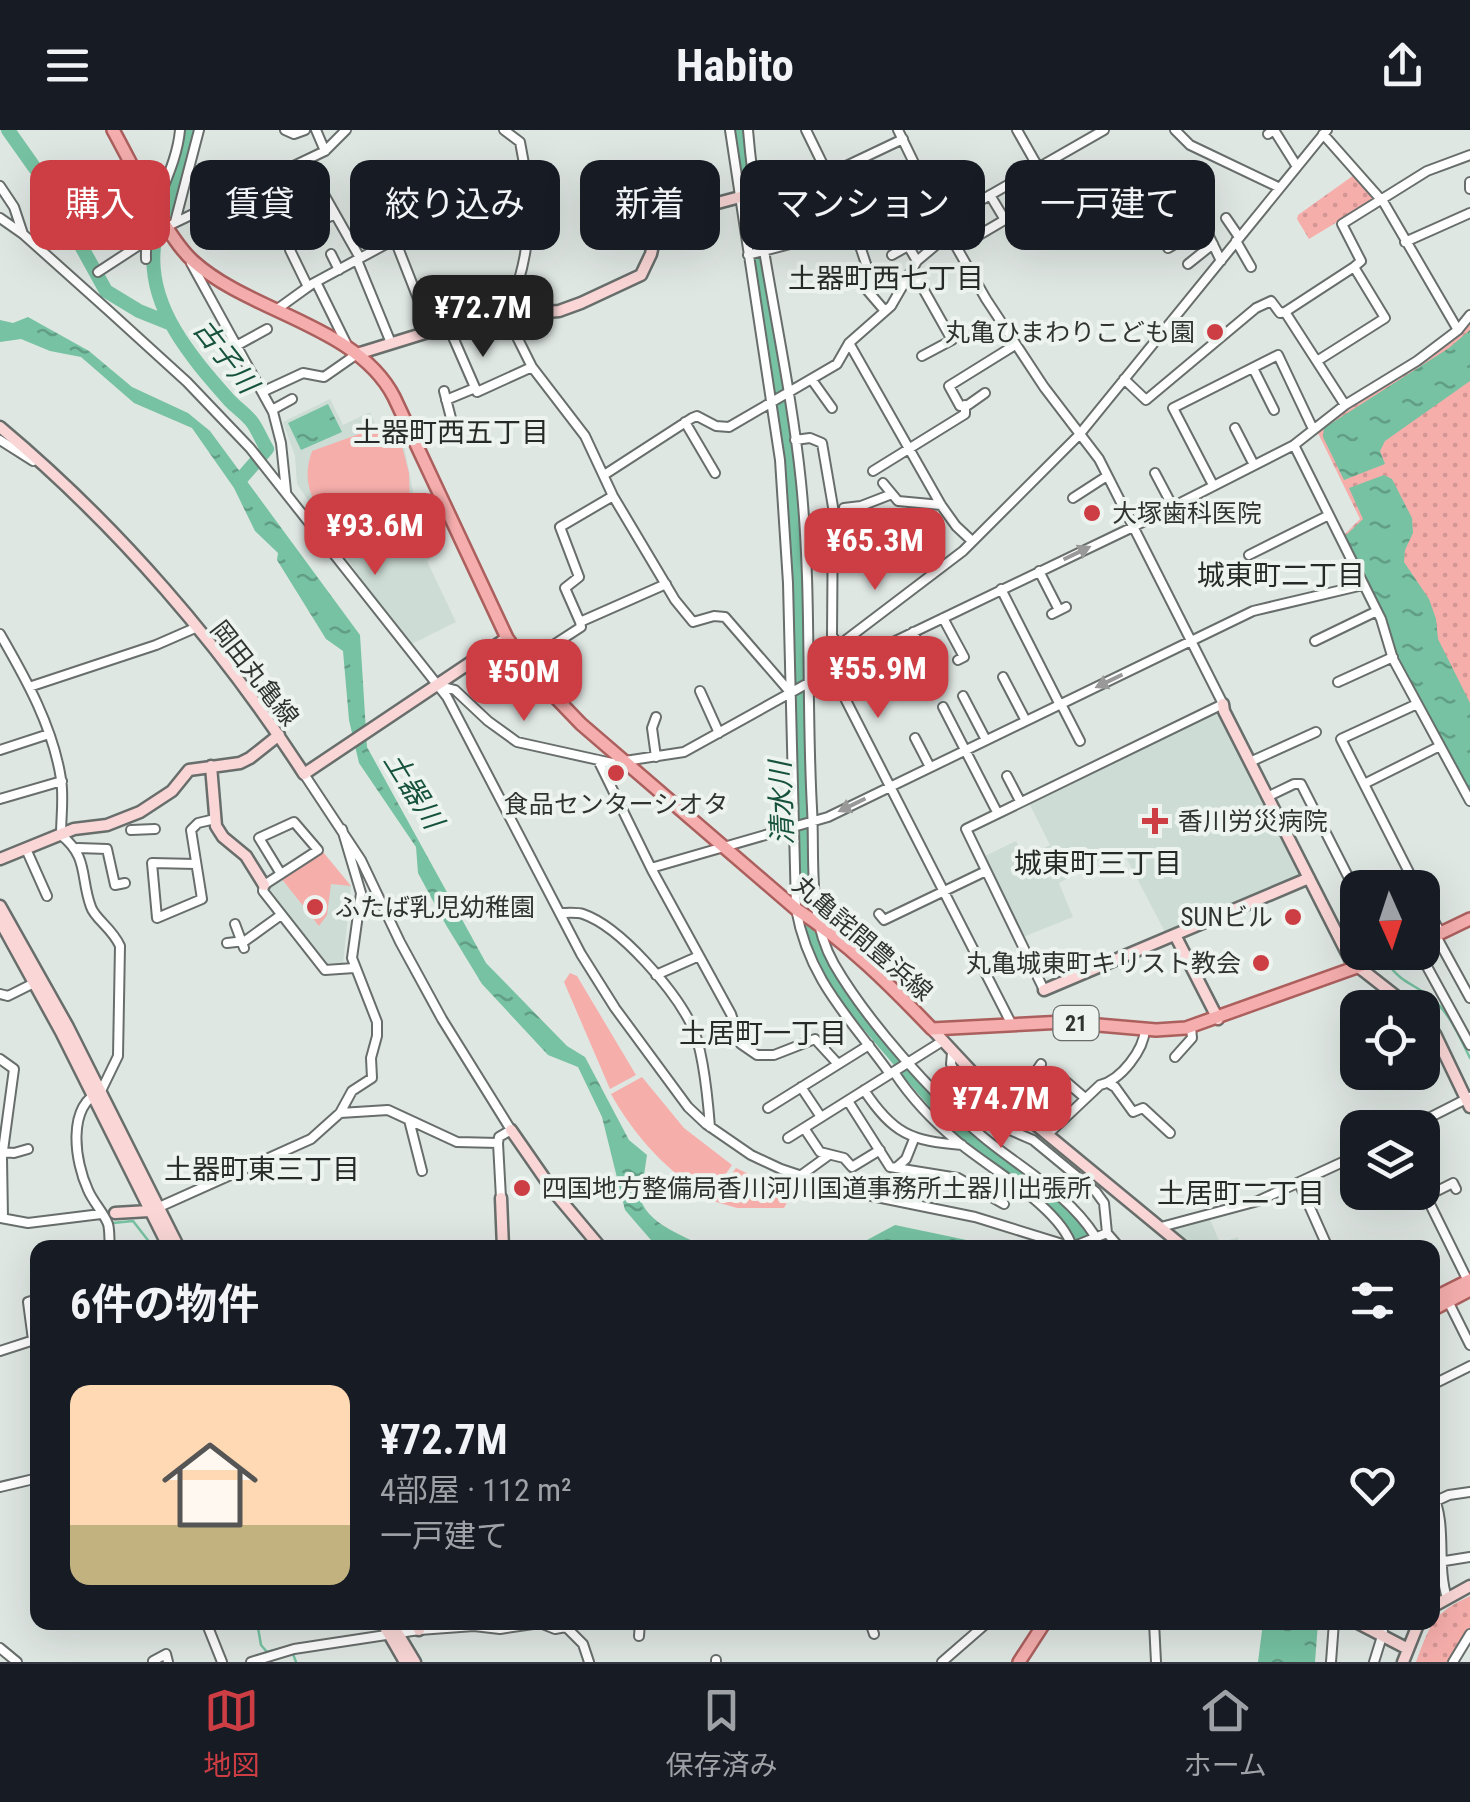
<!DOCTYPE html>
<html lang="ja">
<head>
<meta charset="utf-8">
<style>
  :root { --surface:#171b24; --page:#242831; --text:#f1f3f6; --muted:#9ea1a6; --line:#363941; --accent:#cd3d44 }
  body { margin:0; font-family:"Roboto Condensed","Noto Sans JP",sans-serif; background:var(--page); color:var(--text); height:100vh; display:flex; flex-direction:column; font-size:38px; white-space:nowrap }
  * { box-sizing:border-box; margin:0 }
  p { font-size:32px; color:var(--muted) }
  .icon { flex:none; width:55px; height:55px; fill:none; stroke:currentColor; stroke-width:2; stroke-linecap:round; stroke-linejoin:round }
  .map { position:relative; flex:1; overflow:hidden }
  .details { position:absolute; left:30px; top:1110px; width:1410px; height:390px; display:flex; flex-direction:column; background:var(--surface); border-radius:20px; box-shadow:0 10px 40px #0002 }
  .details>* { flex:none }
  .top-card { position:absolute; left:30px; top:30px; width:1410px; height:90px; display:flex; gap:20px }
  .needle { width:65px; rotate:177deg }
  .tools { position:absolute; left:1340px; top:740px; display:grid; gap:20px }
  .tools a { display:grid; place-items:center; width:100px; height:100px; border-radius:20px; background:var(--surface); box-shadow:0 10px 40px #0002; font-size:50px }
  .price { position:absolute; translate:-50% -85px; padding:0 22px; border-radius:20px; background:var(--accent); color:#fff; font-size:32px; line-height:65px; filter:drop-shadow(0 2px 5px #0008) }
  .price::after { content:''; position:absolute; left:50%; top:60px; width:30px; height:22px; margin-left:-15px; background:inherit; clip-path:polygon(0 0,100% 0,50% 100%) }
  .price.on { background:#222; color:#fff }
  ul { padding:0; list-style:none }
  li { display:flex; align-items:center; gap:30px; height:250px; padding:0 40px }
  li span { display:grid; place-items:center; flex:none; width:280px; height:200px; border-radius:20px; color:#555 }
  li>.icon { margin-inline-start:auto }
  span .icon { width:120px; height:120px; fill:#fffc; stroke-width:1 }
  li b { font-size:42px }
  h2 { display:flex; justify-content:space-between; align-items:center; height:120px; padding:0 40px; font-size:42px }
  .chip { padding:0 35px; border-radius:20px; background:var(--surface); box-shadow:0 10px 40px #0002; font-size:35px; line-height:90px }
  .chip.on { background:var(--accent); color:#fff }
  header { display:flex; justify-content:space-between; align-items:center; height:130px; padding:0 40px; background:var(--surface); font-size:45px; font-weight:700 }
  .menu { display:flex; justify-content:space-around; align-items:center; height:140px; border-top:2px solid var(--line); background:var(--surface); font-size:28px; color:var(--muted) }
  .menu a { display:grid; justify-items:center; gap:5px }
  .menu .on { color:var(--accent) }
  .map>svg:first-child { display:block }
  .built { fill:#cddcd5 }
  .grass { fill:#f6aeab }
  .park { fill:url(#park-dots) }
  .water { fill:url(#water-ripples) }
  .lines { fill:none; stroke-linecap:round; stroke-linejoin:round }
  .stream { stroke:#76c2a2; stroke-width:2.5 }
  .river { stroke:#76c2a2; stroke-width:14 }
  .street-casing { stroke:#686e6b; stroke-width:12 }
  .secondary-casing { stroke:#686e6b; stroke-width:15 }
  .primary-casing { stroke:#ac605e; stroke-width:16 }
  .street { stroke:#fff; stroke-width:8 }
  .secondary { stroke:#fad6d6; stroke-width:10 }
  .primary { stroke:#f5aead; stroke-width:11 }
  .oneway { fill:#989998 }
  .poi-dot { fill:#cd3d44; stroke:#edf4f0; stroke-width:4 }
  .labels { text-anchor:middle; stroke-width:8; stroke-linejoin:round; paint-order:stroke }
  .shield { fill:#edf4f0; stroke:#696d6a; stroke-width:2.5 }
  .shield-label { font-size:22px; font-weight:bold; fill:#303331 }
  .poi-label { font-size:25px; fill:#303331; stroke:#edf4f0; text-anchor:start }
  .street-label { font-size:25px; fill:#303331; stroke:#edf4f0 }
  .neighbourhood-label { font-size:28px; fill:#262b29; stroke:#edf4f0 }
  .water-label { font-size:28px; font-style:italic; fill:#16523d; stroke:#edf4f0 }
</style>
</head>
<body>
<header><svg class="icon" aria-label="menu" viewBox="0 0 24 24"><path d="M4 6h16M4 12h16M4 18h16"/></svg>Habito<svg class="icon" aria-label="share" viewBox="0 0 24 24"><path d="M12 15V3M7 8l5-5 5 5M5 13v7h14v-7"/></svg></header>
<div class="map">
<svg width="1470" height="1532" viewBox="0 0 1470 1532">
  <defs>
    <pattern id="park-dots" width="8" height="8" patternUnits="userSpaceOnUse" patternTransform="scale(2.5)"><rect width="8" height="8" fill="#f6aeab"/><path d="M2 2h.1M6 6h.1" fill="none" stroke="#d39694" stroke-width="1.8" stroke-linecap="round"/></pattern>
    <pattern id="water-ripples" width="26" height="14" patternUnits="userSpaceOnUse" patternTransform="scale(2.5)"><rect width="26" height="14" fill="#76c2a2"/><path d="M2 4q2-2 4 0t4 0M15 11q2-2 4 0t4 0" fill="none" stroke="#619e85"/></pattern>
  </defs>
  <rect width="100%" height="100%" fill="#dfe7e3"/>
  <path class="built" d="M330,269L343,295L370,282L377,299L399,303L403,310L415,372L412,374L433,427L427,431L456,492L418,511L411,514L364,453L297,354L295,326L283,292Z
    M1212,582L1217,584L1300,745L1165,802L1121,718L1059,753L1073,787L1023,807L983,727L1016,711L1025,728L1050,715L1028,671Z
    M323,722L351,756L343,834L323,833L264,759Z
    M1210,1089L1220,1113L1238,1107L1240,1117H1192L1172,1101L1174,1097Z"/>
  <path class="grass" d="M362,303H387L400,308L409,343L410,378L341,412C320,381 298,360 312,321Z
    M323,722L351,756L331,754L327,785L319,796L281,748Z
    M570,843L577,846L636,945L610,959L564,852Z
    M642,947L684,998L732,1035L709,1068C667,1041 635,1007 611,964Z
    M736,1038L787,1062L790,1067L784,1078H737L713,1071Z"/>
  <path class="park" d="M1354,45L1374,68L1372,71L1309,109L1297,89L1298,85Z
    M1470,190V665L1399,535L1384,490L1342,407L1360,389L1317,301L1460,205Z
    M1470,1466V1498L1450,1532H1416C1430,1495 1433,1483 1470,1466Z"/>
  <path class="water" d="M28,187L89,221L132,257L188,283L210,301L360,505L367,617L486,833L567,916L585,927L629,1010L647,1025L644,1045L637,1046C636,1091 670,1098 704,1117H657L625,1080L602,987L578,937L548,925L482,854L446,795L418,743L416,717L359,633L349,590L343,521L326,509L277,430L278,423L255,401L234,358L192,298L134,273L81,227L50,221L21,209L0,212V190L13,193Z
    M1470,200V251L1385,311L1380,321L1385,334L1344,350L1323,307L1324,298L1449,218Z
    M328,274L342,302L301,320L288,293Z
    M1384,345L1392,349L1412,388L1413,403L1405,420L1404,432L1429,469L1436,489L1438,509L1470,573V665L1400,534L1384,490L1343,408L1363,389L1349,358Z
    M895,1095L1000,1117H806L815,1112L854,1117Z
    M1263,1493H1318L1315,1532H1258Z"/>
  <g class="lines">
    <path class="stream" d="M1386,832C1405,856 1410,851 1430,867C1449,881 1460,908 1470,928
      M113,1093L133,1091L154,1118
      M257,1492L261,1515L267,1522L291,1516
      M293,1524L296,1532"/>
    <path class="river" d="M8,0L49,58L106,161L139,181L169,193
      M191,0C190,42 160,76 154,117C147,178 193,229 230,271C237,278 246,284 252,292C258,300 262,311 267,319L239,351
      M738,0L782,281L797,412L805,763L810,804L832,851L958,1000L1058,1078L1089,1118"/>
    <g class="street-casing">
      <path id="street" d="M285,0L294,4L305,0
        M316,0L325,21
        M504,0L520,12C533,75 533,124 506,185L532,237L585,306L613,366L675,470L693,492L714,486L725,487L790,562
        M730,0L780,330L788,453L796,779C809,851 850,888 890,944
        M748,0C758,119 789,234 801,352C812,461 806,570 812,678C815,731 807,786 834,834C867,891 932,964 982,1006C1020,1038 1068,1063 1095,1106
        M806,0L828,45
        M898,0L945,97L986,169L1044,257L1099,329L1223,574L966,699L1044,860
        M1017,0L1038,37
        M1175,0L1190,15L1278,57
        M1268,4L1274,0L1296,35
        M1323,4L1384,73L1458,200
        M305,31L360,128
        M1470,52V59
        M0,56L14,77L23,104
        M296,63L316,51
        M990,65L1005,90
        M740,67L825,46L903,9
        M0,88L23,104L109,181L187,252L250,318L447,567L581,824L615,878L688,977L706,994L751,1025L781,1039L847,1061L975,1087L1072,1117L1107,1103L1120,1118
        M1226,88L1239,107
        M893,90L917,131
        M175,92L199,0
        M943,92L1104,0
        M313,95L335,84
        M168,96L325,21L346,0
        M1168,98L1177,113
        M979,105L1030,75
        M857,107L867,137L861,153L885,181
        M395,110L430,199
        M1236,111L1251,137
        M1405,112L1470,83
        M1168,118L1201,99L1208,104L1221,131
        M290,120L308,157
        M331,124L339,140
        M748,125L813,108
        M892,125L908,116
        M146,129C144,83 176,45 180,0
        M357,130L391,213
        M191,133L273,282L281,313L286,361
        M1188,134L1213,114
        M912,139L952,210L922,226
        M98,142L147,110
        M316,152L347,215
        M276,180L312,154L414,99
        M446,191L477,262L532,237
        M849,213L941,375L956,396L972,411
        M236,216L267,199
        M1317,231L1385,188L1354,137L1361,131L1342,94L1427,41L1470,25
        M1253,238L1274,280
        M1124,249L1146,270L1256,178L1271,171L1280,183L1285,182
        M812,250L832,278
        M444,261L452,292
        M262,262L303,243L324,247L357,224
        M985,263L968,275L960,276L949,256L1015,215
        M446,270L475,258
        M1345,275L1285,182L1354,137
        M272,280L292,269
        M685,292L715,343
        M1235,298L1254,335
        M0,310L33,331
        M795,310L810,308L822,313L833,377L832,506L839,515
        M1294,315L1381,489L1393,529L1470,671
        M873,341L965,284V275
        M1155,343L1173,377
        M604,345L692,288L697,286L716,296L729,297L837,234L849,213L891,176L917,131L949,104
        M883,353L898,371L941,375
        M1213,355L1173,278L1278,225L1313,299
        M1073,368L1107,346
        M844,378L861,376L892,364
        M1249,425L1329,385
        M1039,441L1059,480
        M1001,459L1060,575
        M1052,484L1066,477
        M943,488L964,527L958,530
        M580,492L565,458L579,447L560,397L613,366
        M913,502L940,558
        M0,504C26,549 53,597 61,649C64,667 61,687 61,705C89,727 80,748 91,777C95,789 112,798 120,816L118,926L101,961C66,976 75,1032 88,1060C93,1072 104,1083 108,1094C110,1101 109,1111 110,1118
        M1315,511L1377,481
        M531,542L544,521L581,497L580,492L666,454
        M1003,547L1026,591
        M1338,552L1393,527
        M440,556L455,560L488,591L517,612L612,633L684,622L810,552L1133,397L1294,315L1345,275L1417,231L1458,200L1470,185
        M29,557L156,515L195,498
        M700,561L719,603
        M963,566L986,610
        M1061,574L1080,611
        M943,577L997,682
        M915,608L930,637
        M0,620L49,604
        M656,627L652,598L656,587
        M598,630L652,740L731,884L741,914L757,925H774L815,909L838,934
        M1250,632L1316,602
        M304,644L361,730L400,812L442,889L511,1000L499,1007L498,1013L501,1068
        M1007,646L1020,671
        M1364,654L1440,616
        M1267,667L1294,654H1301L1358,766
        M0,669L62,651
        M131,700L155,699
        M78,718L107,719L115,755L125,753
        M26,719L47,766
        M196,734L152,733L157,788L202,769L191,700L198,693L215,689
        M651,738L828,687L1253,481L1363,455
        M281,744L259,708L294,692L318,720L264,755L263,761L325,840L354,838
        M1417,758L1341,609L1417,574
        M1422,768L1441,804
        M560,783C567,783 577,782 583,784C621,797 675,861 692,896C703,919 708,971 710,997
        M879,784L884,790L986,741
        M235,794L244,818
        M1436,806L1470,868
        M227,813L245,811L281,785
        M1419,822L1470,915
        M656,845L699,826
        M0,864L8,866L36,852
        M1011,893L832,543L838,516L963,421L1079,305L1327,0
        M952,923L951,934L971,977L996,994L1033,1010L1096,1062L1104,1073L1107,1103
        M1175,927L1192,908L1191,897
        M0,929L14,939L2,1028L3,1088
        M894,942C911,968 934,992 958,1012C989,1038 1061,1078 1072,1117
        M1063,949L1085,968
        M1108,953L1115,957L1133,982L1143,978L1170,1003
        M801,957L821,987
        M864,960C893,1004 911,1011 962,1015
        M848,971L890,1037L958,1048L1004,1074
        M1015,977L1034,951L1035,943L1041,934
        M768,978L869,915
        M340,983L388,980L457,1012L498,1013
        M409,990L422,1041
        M804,998L820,1022L844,1028L852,1037L880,1020
        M1409,998L1470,967
        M1048,1004L1100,955C1121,950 1144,920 1145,899
        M788,1008L941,912
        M3,1022L14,1023L28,1019
        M897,1037L906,1029L914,1009
        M800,1046L829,1025
        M1299,1053L1328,1118
        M1422,1058L1468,1151
        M1427,1066L1453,1053L1456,1059
        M157,1078L311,1009L340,983L352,961L372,948L371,928L377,906V892L352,828L361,763L342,699
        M1,1088L28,1093L101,1084
        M1161,1097L1258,1071L1358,1025
        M31,1171L28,1172L33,1210
        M1448,1171L1470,1215
        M0,1221L34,1210
        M1432,1255L1470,1236
        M0,1357L38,1348
        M1432,1362C1448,1396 1436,1433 1447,1468
        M1436,1371L1449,1365L1470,1362
        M1432,1433L1470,1427
        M206,1492L222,1532
        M870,1492L874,1504
        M1154,1492L1156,1532
        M566,1497L583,1514L589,1532
        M639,1506L640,1492
        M0,1518L17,1532
        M153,1531L166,1524L168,1532
        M251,1532L294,1519L419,1500L474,1496L500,1499L540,1493L555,1499L566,1497L571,1492
        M716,1532V1530
        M942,1532L988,1492
        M1331,1532L1334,1492
        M1374,1532L1383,1503L1382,1492
        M1453,1532L1470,1504"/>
    </g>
    <g class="secondary-casing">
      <path id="secondary" d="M357,224L425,203L451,189L559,181L581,173L641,145L651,124L657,97L665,87L740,67
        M0,297C117,395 221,515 304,644L507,508
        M1223,574L1224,581L1351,831L1411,878
        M211,636L216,696L223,707L246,726L264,755
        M0,729L74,699L107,695L140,682L172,661L189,640L240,633L250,628L279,605
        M0,776L68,897L179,1118
        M0,791L61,902L169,1118
        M1175,805L1218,889
        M1044,860L1309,748
        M1422,887L1435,904L1470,977
        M932,899L974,944L1185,1118
        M511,1000L554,1062L601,1118
        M501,1068L503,1118
        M115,1083L149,1081
        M1432,1477L1470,1456
        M382,1492L405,1532
        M391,1492L415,1532
        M418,1492L419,1500
        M1356,1492L1408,1519
        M1403,1532L1419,1492"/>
    </g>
    <g class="primary-casing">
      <path id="primary" d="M113,0C132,34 166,107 193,131C250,183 357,195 394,267L507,508L531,542L581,594L796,779C846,811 891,856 932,899L1064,892L1156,900L1186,898L1399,822
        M1422,812L1470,789
        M1432,1169L1470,1150
        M1432,1180L1470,1160
        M1019,1532L1045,1492"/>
    </g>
    <use href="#street" class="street"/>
    <use href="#secondary" class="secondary"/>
    <use href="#primary" class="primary"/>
  </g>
  <defs><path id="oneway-solid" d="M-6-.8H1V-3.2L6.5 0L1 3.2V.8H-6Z" transform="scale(2.5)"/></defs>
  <g class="oneway">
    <use href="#oneway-solid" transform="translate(1077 423) rotate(-26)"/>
    <use href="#oneway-solid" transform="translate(1109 551) rotate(154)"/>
    <use href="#oneway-solid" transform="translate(852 675) rotate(154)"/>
  </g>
  <g class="poi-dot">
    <circle cx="1215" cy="202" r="10"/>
    <circle cx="1092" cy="383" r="10"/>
    <circle cx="616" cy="643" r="10"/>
    <path d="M1150 676h10v10h10v10h-10v10h-10v-10h-10v-10h10z"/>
    <circle cx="315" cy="777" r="10"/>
    <circle cx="1293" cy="787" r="10"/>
    <circle cx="1261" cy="833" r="10"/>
    <circle cx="522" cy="1058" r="10"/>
  </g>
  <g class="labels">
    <rect class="shield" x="1053.5" y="876" width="45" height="34" rx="8"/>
    <g class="shield-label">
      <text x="1076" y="901">21</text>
    </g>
    <g class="poi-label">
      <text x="1195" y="211" text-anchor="end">丸亀ひまわりこども園</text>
      <text x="1112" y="392">大塚歯科医院</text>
      <text x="616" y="683" text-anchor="middle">食品センターシオタ</text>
      <text x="1178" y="700">香川労災病院</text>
      <text x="335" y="786">ふたば乳児幼稚園</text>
      <text x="1273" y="796" text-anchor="end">SUNビル</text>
      <text x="1241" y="842" text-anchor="end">丸亀城東町キリスト教会</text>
      <text x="542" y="1067">四国地方整備局香川河川国道事務所土器川出張所</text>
    </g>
    <g class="street-label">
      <text transform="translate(255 543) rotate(52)" y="9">岡田丸亀線</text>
      <text transform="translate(863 808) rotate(41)" y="9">丸亀詫間豊浜線</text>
    </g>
    <g class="neighbourhood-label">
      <text x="886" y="158">土器町西七丁目</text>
      <text x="451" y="312">土器町西五丁目</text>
      <text x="1281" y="455">城東町二丁目</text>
      <text x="1098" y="743">城東町三丁目</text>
      <text x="763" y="913">土居町一丁目</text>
      <text x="262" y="1049">土器町東三丁目</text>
      <text x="1241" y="1073">土居町二丁目</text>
    </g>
    <g class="water-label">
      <text transform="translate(226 226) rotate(52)" y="10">古子川</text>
      <text transform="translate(414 660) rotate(58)" y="10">土器川</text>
      <text transform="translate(781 673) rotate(-92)" y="10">清水川</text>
    </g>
  </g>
</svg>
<div class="tools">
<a><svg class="needle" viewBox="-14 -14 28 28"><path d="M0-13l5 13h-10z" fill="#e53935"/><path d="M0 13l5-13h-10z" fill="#9ea1a6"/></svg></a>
<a><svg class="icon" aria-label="locate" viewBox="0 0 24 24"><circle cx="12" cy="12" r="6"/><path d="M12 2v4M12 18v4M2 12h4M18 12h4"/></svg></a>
<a><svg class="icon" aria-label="layers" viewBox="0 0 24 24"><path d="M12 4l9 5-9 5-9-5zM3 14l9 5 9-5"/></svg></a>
</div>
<b class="price on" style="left:483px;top:230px">¥72.7M</b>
<b class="price" style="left:375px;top:448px">¥93.6M</b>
<b class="price" style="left:875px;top:463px">¥65.3M</b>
<b class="price" style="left:878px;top:591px">¥55.9M</b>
<b class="price" style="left:524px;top:594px">¥50M</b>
<b class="price" style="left:1001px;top:1021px">¥74.7M</b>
<div class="top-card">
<a class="chip on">購入</a>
<a class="chip">賃貸</a>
<a class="chip">絞り込み</a>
<a class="chip">新着</a>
<a class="chip">マンション</a>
<a class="chip">一戸建て</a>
</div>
<section class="details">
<h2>6件の物件<svg class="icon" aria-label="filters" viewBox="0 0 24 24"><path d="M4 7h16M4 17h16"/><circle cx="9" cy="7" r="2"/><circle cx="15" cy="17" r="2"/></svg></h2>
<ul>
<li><span style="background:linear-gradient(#ffd9b3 70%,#c2b280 0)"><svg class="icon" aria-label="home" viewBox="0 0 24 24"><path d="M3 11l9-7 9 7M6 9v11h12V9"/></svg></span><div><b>¥72.7M</b><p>4部屋 · 112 m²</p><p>一戸建て</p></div><svg class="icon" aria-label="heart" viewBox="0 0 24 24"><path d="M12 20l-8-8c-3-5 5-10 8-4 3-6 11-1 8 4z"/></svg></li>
</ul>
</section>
</div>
<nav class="menu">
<a class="on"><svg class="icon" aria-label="map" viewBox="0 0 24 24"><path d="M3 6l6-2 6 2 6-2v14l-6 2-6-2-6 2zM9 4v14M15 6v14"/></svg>地図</a>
<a><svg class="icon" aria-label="saved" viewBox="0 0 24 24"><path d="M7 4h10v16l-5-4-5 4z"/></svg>保存済み</a>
<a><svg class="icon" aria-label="home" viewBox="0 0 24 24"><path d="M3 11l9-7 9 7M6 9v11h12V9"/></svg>ホーム</a>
</nav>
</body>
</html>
